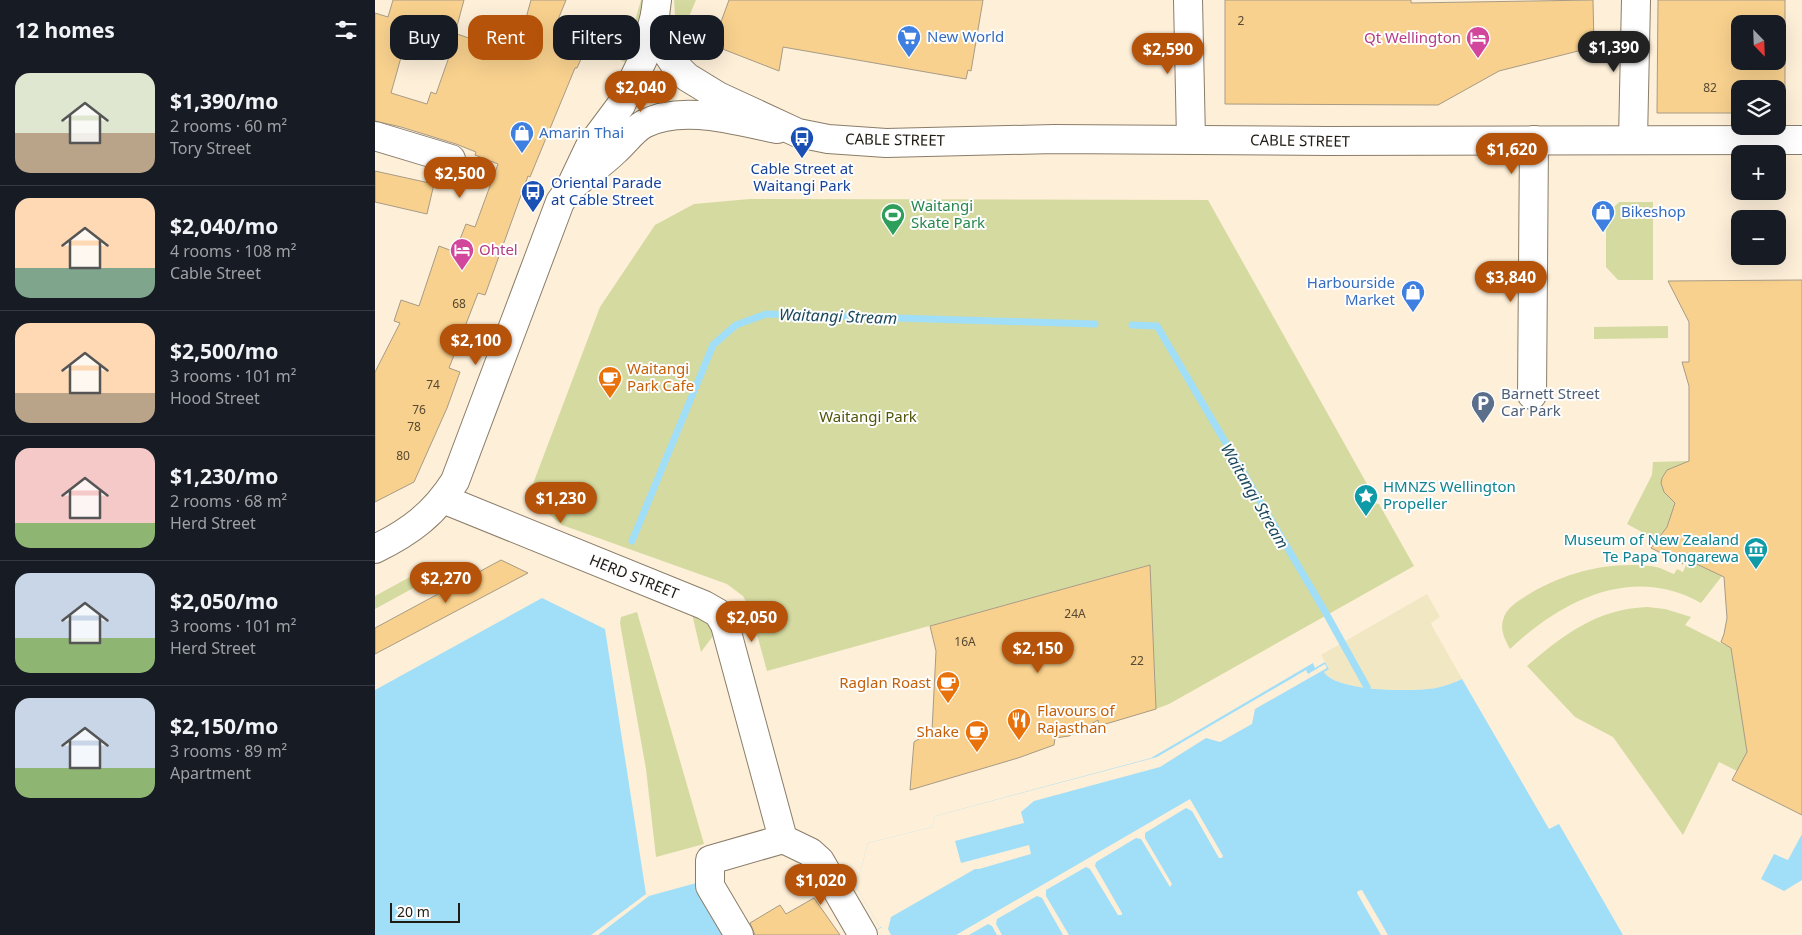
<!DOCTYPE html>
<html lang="en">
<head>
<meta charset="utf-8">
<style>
  :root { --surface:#171b24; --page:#20242c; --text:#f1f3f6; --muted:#9ea1a6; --line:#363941; --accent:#b45309 }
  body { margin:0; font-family:"Noto Sans",sans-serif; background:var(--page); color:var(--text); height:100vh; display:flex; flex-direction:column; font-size:19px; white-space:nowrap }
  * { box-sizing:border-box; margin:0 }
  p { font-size:16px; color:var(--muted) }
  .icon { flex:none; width:28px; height:28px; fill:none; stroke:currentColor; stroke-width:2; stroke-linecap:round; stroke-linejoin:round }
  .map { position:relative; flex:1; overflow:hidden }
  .sheet { display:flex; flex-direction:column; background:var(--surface); width:375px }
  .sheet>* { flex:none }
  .guide { position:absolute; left:15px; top:15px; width:475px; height:45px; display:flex; gap:10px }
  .needle { width:32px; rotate:157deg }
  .fabs { position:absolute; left:1356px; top:15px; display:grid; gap:10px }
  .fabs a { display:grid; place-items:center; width:55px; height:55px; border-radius:10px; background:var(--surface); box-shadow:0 5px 20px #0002; font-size:25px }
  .scale { position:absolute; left:15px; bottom:12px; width:70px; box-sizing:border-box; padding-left:5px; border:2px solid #201b13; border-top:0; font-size:14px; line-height:18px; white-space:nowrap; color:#201b13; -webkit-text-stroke:4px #fefefe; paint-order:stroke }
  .price { position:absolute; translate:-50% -42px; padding:0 11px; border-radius:18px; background:var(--accent); color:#fff; font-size:16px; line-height:32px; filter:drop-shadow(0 1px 2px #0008) }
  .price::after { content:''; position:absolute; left:50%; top:30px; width:15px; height:11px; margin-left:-8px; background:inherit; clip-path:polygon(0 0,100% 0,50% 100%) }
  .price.selected { background:#222; color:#fff }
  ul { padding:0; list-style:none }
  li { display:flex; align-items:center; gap:15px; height:125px; padding:0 15px }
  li+li { border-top:1px solid var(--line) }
  li span { display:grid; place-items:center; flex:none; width:140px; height:100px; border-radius:15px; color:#555 }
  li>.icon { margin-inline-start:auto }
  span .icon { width:60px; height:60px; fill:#fffc; stroke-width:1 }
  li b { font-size:21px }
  h2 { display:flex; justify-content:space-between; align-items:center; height:60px; padding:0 15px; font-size:21px }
  .tag { padding:0 18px; border-radius:15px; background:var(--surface); box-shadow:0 5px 20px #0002; font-size:18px; line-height:45px }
  .tag.selected { background:var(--accent); color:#fff }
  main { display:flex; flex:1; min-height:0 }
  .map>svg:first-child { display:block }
  .green { fill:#d5daa0 }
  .sand { fill:#f1e7c2 }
  .water { fill:#a1def8 }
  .pier { fill:#fdefd8 }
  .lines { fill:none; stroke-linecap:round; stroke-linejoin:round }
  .stream { stroke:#a1def8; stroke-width:7 }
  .building { fill:#f8d18e; stroke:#a89b86 }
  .minor-casing { stroke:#8a7d69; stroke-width:30 }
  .tertiary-casing { stroke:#8a7d69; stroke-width:30 }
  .secondary-casing { stroke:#8a7d69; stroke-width:30 }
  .primary-casing { stroke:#8a7d69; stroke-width:30 }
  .minor { stroke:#fff; stroke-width:28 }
  .tertiary { stroke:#fff; stroke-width:28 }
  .secondary { stroke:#fff; stroke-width:28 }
  .primary { stroke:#fff; stroke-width:28 }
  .labels { text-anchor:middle; stroke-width:4; stroke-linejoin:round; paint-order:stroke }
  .number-label { font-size:12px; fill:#564832 }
  .shop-label { font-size:15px; fill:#366cbe; stroke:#fefefe; text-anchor:start }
  .hotel-label { font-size:15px; fill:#b23c85; stroke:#fefefe; text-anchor:end }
  .street-label { font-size:15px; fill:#201b13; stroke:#fefefe }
  .transit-label { font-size:15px; fill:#164399; stroke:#fefefe }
  .leisure-label { font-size:15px; fill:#27864d; stroke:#fefefe; text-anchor:start }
  .food-label { font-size:15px; fill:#c56008; stroke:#fefefe; text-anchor:start }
  .service-label { font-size:15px; fill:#4e5e75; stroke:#fefefe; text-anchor:start }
  .park-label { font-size:15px; fill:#515409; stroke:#fefefe }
  .culture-label { font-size:15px; fill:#0d838f; stroke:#fefefe; text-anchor:start }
  .water-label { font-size:16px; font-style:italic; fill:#1a4a5c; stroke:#fefefe }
</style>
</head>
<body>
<main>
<section class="sheet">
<h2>12 homes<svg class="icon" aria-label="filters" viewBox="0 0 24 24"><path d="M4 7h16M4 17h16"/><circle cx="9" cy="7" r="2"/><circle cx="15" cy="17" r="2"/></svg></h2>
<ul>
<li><span style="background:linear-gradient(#dfe7d0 60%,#b9a48a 0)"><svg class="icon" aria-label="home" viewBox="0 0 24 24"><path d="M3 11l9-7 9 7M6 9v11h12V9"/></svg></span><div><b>$1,390/mo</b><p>2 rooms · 60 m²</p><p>Tory Street</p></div></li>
<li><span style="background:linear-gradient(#ffd9b3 70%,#7fa58c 0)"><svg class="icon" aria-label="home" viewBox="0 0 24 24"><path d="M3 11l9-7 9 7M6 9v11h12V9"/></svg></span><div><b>$2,040/mo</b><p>4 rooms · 108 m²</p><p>Cable Street</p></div></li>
<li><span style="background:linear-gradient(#ffd9b3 70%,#b9a48a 0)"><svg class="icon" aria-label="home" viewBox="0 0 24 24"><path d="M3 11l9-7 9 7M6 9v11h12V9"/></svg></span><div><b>$2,500/mo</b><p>3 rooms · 101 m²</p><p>Hood Street</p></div></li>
<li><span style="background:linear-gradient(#f6c9c9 75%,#8fb573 0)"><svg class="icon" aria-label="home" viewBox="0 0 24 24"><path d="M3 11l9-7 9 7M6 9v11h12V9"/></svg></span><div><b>$1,230/mo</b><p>2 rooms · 68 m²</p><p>Herd Street</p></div></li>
<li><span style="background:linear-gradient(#c9d6e8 65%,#8fb573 0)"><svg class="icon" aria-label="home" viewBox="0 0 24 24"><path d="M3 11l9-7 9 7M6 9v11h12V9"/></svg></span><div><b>$2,050/mo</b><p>3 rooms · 101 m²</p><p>Herd Street</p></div></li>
<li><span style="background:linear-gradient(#c9d6e8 70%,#8fb573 0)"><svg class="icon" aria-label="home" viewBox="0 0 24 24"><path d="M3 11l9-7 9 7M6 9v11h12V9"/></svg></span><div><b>$2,150/mo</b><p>3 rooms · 89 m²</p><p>Apartment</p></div></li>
</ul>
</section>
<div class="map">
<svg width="1427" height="935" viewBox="0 0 1427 935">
  <rect width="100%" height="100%" fill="#fdefd8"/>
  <path class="green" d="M266,0H269L266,23L253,63L246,61L254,42Z
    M299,0H321L307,33H304L301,29Z
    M375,199L833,200L997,493L996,494L1002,504H1004L1039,566L794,704L781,709L774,565L392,671L375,609L368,596L352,584L187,525L153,497L225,307L280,225L319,204Z
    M1244,202H1278V280H1243L1231,267V215Z
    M1293,326V338L1219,339V327Z
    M1314,461V464C1288,465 1275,484 1300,502V504L1292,527L1282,540L1252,524L1277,475L1278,462Z
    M1313,560L1347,576L1326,603C1258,564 1187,600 1135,649C1130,640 1125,630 1128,620C1131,608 1142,602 1151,596C1189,572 1237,560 1281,567C1287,568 1293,572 1299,574L1302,569L1308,572Z
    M57,565L62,568V575L0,609V596Z
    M1272,607L1290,609L1316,617L1310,625L1356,648L1372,752L1362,771L1344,762L1308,835L1238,737L1200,717L1152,666C1188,635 1222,609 1272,607Z
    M262,612L329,844L281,857L271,769L245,623L246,617Z
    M317,614L333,621L341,632L326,652Z"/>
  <path class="sand" d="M1052,594L1065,617L1056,623L1057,626L1087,679C1079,683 1070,686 1061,688C1039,692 962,692 949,672L954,668L946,655Z"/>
  <path class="water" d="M167,598L230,629L271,894L274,896L325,882L355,935H0V690Z
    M950,662L954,669L949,672C961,692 1039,692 1061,688C1070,686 1079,683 1087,679L1174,829L1184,824L1248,935H503L500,931L507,926H504L481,887L493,843L557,827L560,816L776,758L938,663L940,668Z
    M1427,834V880L1409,891L1386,879L1399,854L1413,860Z"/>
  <path class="pier" d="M950,664L952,668L880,709L877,724L845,742L831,738L785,767L659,801L646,812L649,823L580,841L586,863L654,845L656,854L604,869H600L516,917L513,929L516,935H503L500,931L507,927L504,926L481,887L493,843L557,827L560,816L782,757L931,670L933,674Z
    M815,799L848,856L847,858H844L817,811L811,808L770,833V838L797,884L795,887L766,839L761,838L721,862L720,866L747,913V915H743L715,869L711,867L671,890V896L694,935H688L667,898L662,896L622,919L621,924L627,935H622L617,926L613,924L594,935H581Z
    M987,890L1013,935H1006L982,893L983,891Z
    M271,894L274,896L223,935H216Z"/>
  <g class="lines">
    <path class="stream" d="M757,325L782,326L952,615L992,687
      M257,541L338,345L361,325L391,314L720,324"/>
  </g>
  <path class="building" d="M18,0H89L76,48L32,36L16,93L52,104L56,92L61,94L82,34L141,54L156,0H191L180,27L214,41L202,68H200L155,177L153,176L110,295L103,293L74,368L85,372L72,408L39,482L0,502V372L25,323L19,321L26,300L44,306L64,246L80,252L91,224L100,227L123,164L100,155L101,152L81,144L26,127L0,121V13L13,17Z
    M354,0H608L596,71L593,70L591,79L408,47L404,71L345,48L339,41Z
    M850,0H1036V3L1218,0L1219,47L1124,71L1063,105L850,104Z
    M1283,0H1410V24H1365V61H1410V89H1365V113H1282Z
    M0,171L59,184L52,214L0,202Z
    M1427,280V815L1357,780L1372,752L1356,648L1346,642L1349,634L1352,618L1349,577L1311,559L1308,564L1276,548L1292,527L1300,503L1289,492L1286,483L1287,478L1292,470L1314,461V386L1307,362H1314V322L1293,281Z
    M126,560L153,573L0,654V628Z
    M775,565L781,709L724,726L723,720L694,736L680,738L679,745L643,758L535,790L539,742L557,731L561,651L555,626Z
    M439,898L465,935H380L375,923L405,905L411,914Z"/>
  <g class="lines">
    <g class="minor-casing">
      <path id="minor" d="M813,0L816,139
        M0,136L76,159
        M1157,395L1159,140
        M68,499L329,605L343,613L350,625L408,839
        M408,839L435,852L445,861L488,935
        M364,935L335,886V860L408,839"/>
    </g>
    <g class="tertiary-casing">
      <path id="tertiary" d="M1258,140L1261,0"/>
    </g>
    <g class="secondary-casing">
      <path id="secondary" d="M200,184C213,173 229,162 241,150C251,141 258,130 269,124C307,104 362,121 402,129
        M0,549C35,532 59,514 80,481L185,202L195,188L214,148L246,105L269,57L280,15"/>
    </g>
    <g class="primary-casing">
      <path id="primary" d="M282,0L280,15L290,50L300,65L312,77L343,96L423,133L453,139L511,143L679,139L952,141L1427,140"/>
    </g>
    <use href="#minor" class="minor"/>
    <use href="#tertiary" class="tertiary"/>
    <use href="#secondary" class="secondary"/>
    <use href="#primary" class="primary"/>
  </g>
  <defs>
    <g id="supermarket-pin" transform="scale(1.25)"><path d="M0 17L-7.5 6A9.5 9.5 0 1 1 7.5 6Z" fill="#3f7fe0" stroke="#fefefe"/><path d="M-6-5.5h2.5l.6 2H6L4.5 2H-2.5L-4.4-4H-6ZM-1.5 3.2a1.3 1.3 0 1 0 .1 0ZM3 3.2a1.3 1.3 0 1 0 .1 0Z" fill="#fff"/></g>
    <g id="hotel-pin" transform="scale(1.25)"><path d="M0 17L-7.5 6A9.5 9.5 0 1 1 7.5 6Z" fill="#d1479c" stroke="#fefefe"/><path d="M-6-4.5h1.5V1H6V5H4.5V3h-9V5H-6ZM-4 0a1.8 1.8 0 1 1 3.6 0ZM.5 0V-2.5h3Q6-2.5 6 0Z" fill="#fff"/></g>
    <g id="shop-pin" transform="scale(1.25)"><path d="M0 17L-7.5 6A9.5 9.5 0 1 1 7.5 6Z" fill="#3f7fe0" stroke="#fefefe"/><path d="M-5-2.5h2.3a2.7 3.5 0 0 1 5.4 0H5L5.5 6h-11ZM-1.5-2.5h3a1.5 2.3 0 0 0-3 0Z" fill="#fff"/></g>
    <g id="bus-pin" transform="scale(1.25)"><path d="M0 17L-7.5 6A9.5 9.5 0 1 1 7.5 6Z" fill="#1a4fb4" stroke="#fefefe"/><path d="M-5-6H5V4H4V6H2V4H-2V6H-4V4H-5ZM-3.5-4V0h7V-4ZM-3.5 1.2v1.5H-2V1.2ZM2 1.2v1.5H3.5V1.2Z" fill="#fff"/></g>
    <g id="stadium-pin" transform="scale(1.25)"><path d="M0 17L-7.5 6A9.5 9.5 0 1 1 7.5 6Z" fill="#2e9e5b" stroke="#fefefe"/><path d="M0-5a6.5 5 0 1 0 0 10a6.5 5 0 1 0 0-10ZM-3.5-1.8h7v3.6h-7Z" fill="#fff"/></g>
    <g id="cafe-pin" transform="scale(1.25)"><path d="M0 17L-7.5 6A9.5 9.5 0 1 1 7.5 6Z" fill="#e8710a" stroke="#fefefe"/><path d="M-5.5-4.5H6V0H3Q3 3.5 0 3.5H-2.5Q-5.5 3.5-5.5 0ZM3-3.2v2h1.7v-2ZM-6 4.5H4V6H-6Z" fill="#fff"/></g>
    <g id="parking-pin" transform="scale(1.25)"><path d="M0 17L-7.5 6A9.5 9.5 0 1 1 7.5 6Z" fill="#5c6f8a" stroke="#fefefe"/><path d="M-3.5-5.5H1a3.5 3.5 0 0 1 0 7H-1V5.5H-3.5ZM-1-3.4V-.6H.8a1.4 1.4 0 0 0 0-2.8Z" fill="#fff"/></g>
    <g id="sight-pin" transform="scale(1.25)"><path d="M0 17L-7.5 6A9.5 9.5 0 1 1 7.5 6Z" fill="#0f9aa8" stroke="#fefefe"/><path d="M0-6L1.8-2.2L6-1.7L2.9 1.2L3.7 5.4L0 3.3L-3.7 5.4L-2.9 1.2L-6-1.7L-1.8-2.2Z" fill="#fff"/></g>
    <g id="museum-pin" transform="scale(1.25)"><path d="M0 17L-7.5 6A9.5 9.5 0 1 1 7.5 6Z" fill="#0f9aa8" stroke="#fefefe"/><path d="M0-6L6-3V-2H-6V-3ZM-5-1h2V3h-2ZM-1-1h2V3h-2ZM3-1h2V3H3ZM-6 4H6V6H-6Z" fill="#fff"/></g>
    <g id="restaurant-pin" transform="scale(1.25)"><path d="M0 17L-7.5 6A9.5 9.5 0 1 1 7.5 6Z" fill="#e8710a" stroke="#fefefe"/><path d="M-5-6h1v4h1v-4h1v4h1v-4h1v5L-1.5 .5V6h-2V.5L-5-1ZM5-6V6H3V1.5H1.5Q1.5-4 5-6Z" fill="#fff"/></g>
  </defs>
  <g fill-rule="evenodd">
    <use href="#supermarket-pin" x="534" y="37"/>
    <use href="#hotel-pin" x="1103" y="38"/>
    <use href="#shop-pin" x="147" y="133"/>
    <use href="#bus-pin" x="427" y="138"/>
    <use href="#bus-pin" x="158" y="192"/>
    <use href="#shop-pin" x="1228" y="212"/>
    <use href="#stadium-pin" x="518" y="215"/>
    <use href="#hotel-pin" x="87" y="250"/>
    <use href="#shop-pin" x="1038" y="292"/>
    <use href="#cafe-pin" x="235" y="378"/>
    <use href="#parking-pin" x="1108" y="403"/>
    <use href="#sight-pin" x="991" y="496"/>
    <use href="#museum-pin" x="1381" y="549"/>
    <use href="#cafe-pin" x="573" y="683"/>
    <use href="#restaurant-pin" x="644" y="720"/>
    <use href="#cafe-pin" x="602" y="732"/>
  </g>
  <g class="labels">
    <g class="number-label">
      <text x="866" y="25">2</text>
      <text x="1335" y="92">82</text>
      <text x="84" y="308">68</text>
      <text x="58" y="389">74</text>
      <text x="44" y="414">76</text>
      <text x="39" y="431">78</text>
      <text x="28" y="460">80</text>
      <text x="700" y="618">24A</text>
      <text x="590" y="646">16A</text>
      <text x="762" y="665">22</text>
    </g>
    <g class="shop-label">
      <text x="552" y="42">New World</text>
      <text x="164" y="138">Amarin Thai</text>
      <text x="1246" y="217">Bikeshop</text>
      <text x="1020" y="288" text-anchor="end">Harbourside<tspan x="1020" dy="17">Market</tspan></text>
    </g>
    <g class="hotel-label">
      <text x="1086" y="43">Qt Wellington</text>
      <text x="104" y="255" text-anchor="start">Ohtel</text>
    </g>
    <g class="street-label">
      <text transform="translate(520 140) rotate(1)" y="5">CABLE STREET</text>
      <text transform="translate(925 141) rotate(1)" y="5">CABLE STREET</text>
      <text transform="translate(259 577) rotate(22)" y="5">HERD STREET</text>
    </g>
    <g class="transit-label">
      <text x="427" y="174">Cable Street at<tspan x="427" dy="17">Waitangi Park</tspan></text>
      <text x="176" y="188" text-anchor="start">Oriental Parade<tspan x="176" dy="17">at Cable Street</tspan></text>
    </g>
    <g class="leisure-label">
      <text x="536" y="211">Waitangi<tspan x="536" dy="17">Skate Park</tspan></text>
    </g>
    <g class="food-label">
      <text x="252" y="374">Waitangi<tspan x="252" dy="17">Park Cafe</tspan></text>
      <text x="556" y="688" text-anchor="end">Raglan Roast</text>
      <text x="662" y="716">Flavours of<tspan x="662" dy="17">Rajasthan</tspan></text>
      <text x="584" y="737" text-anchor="end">Shake</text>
    </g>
    <g class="service-label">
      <text x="1126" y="399">Barnett Street<tspan x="1126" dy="17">Car Park</tspan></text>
    </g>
    <g class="park-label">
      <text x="493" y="422">Waitangi Park</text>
    </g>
    <g class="culture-label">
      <text x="1008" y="492">HMNZS Wellington<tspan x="1008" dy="17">Propeller</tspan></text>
      <text x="1364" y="545" text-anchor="end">Museum of New Zealand<tspan x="1364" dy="17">Te Papa Tongarewa</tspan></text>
    </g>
    <g class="water-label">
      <text transform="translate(463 316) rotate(2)" y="6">Waitangi Stream</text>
      <text transform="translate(880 496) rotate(60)" y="6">Waitangi Stream</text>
    </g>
  </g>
</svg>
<div class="fabs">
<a><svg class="needle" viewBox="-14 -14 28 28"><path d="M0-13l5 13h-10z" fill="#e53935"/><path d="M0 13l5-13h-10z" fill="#9ea1a6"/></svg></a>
<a><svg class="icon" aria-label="layers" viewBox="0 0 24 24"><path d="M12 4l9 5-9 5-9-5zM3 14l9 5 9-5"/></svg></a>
<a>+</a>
<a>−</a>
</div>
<div class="scale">20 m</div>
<b class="price selected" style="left:1239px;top:73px">$1,390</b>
<b class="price" style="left:793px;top:75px">$2,590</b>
<b class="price" style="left:266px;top:113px">$2,040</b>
<b class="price" style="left:1137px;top:175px">$1,620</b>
<b class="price" style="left:85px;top:199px">$2,500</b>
<b class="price" style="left:1136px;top:303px">$3,840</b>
<b class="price" style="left:101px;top:366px">$2,100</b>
<b class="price" style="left:186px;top:524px">$1,230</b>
<b class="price" style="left:71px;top:604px">$2,270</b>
<b class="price" style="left:377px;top:643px">$2,050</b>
<b class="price" style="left:663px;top:674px">$2,150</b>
<b class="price" style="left:446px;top:906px">$1,020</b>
<div class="guide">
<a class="tag">Buy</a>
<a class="tag selected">Rent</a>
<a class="tag">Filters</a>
<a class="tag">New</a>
</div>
</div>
</main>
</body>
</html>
